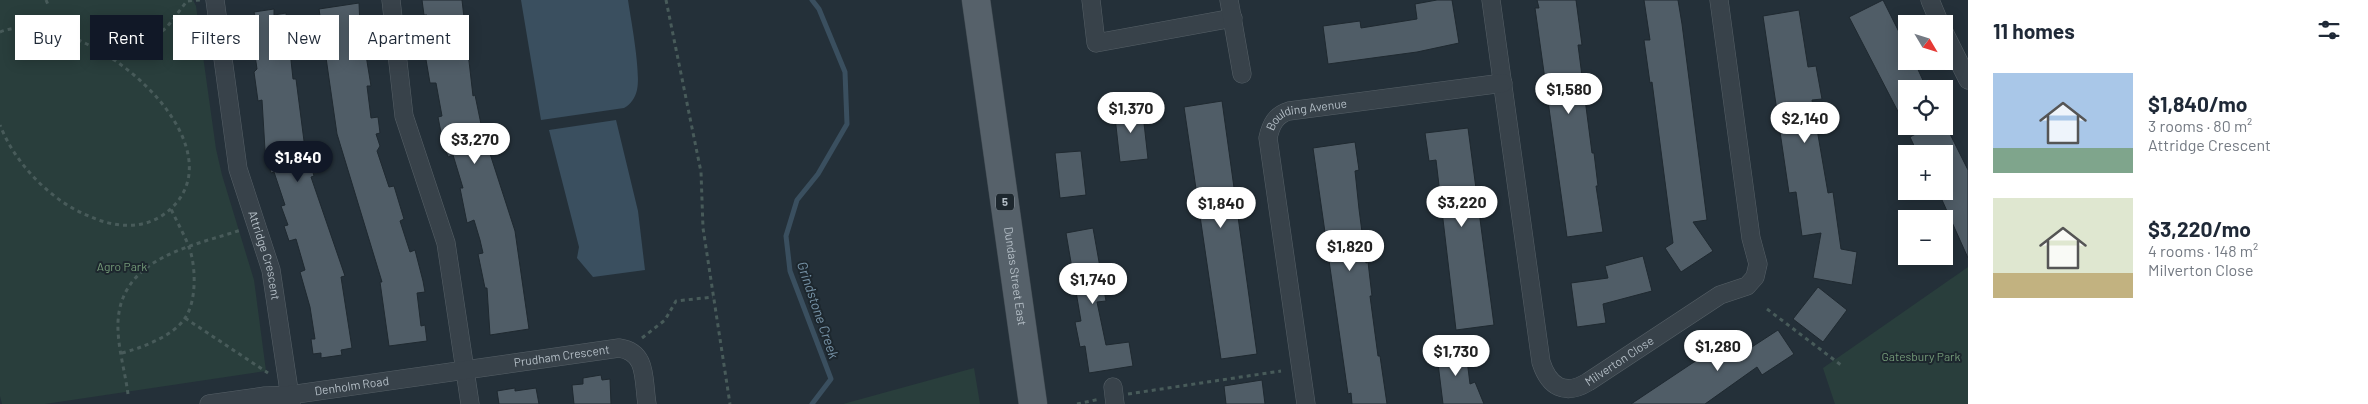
<!DOCTYPE html>
<html lang="en">
<head>
<meta charset="utf-8">
<style>
  :root { --surface:#fff; --page:#f2f2f3; --text:#1f2937; --muted:#747a83; --accent:#111827 }
  body { margin:0; font-family:Barlow,sans-serif; background:var(--page); color:var(--text); height:100vh; display:flex; flex-direction:column; font-size:19px; white-space:nowrap }
  * { box-sizing:border-box; margin:0 }
  p { font-size:16px; color:var(--muted) }
  .icon { flex:none; width:28px; height:28px; fill:none; stroke:currentColor; stroke-width:2; stroke-linecap:round; stroke-linejoin:round }
  .map { position:relative; flex:1; overflow:hidden }
  .sheet { display:flex; flex-direction:column; background:var(--surface); width:400px }
  .sheet>* { flex:none }
  .top-card { position:absolute; left:15px; top:15px; width:475px; height:45px; display:flex; gap:10px }
  .needle { width:32px; rotate:128deg }
  .tools { position:absolute; left:1898px; top:15px; display:grid; gap:10px }
  .tools a { display:grid; place-items:center; width:55px; height:55px; border-radius:0px; background:var(--surface); box-shadow:0 2px 12px #0003; font-size:25px }
  .price { position:absolute; translate:-50% -42px; padding:0 11px; border-radius:18px; background:#fff; color:#222; font-size:16px; line-height:32px; filter:drop-shadow(0 1px 2px #0008) }
  .price::after { content:''; position:absolute; left:50%; top:30px; width:15px; height:11px; margin-left:-8px; background:inherit; clip-path:polygon(0 0,100% 0,50% 100%) }
  .price.selected { background:var(--accent); color:#fff }
  ul { padding:0; list-style:none }
  li { display:flex; align-items:center; gap:15px; height:125px; padding:0 25px }
  li span { display:grid; place-items:center; flex:none; width:140px; height:100px; border-radius:0px; color:#555 }
  li>.icon { margin-inline-start:auto }
  span .icon { width:60px; height:60px; fill:#fffc; stroke-width:1 }
  li b { font-size:21px }
  h2 { display:flex; justify-content:space-between; align-items:center; height:60px; padding:0 25px; font-size:21px }
  .tag { padding:0 18px; border-radius:0px; background:var(--surface); box-shadow:0 2px 12px #0003; font-size:18px; line-height:45px }
  .tag.selected { background:var(--accent); color:#fff }
  main { display:flex; flex:1; min-height:0 }
  .map>svg:first-child { display:block }
  .green { fill:#293e3c }
  .water { fill:#3a4f5f }
  .lines { fill:none; stroke-linecap:round; stroke-linejoin:round }
  .stream { stroke:#3a4f5f; stroke-width:5 }
  .building { fill:#505d67; stroke:#1f2930 }
  .minor-casing { stroke:#566067; stroke-width:19 }
  .primary-casing { stroke:#414b52; stroke-width:29 }
  .path { stroke:#485b5a; stroke-width:3; stroke-dasharray:4 4; stroke-linecap:butt }
  .minor { stroke:#38424a; stroke-width:18 }
  .primary { stroke:#56616a; stroke-width:28 }
  .labels { text-anchor:middle; stroke-width:4; stroke-linejoin:round; paint-order:stroke }
  .shield { fill:#1d272e; stroke:#869098; stroke-width:1 }
  .shield-label { font-size:11px; font-weight:bold; fill:#b3bdc5 }
  .street-label { font-size:12px; fill:#b3bdc5; stroke:#1d272e }
  .park-label { font-size:12px; fill:#739977; stroke:#1d272e }
  .water-label { font-size:14px; font-style:italic; fill:#7692a6; stroke:#1d272e }
</style>
</head>
<body>
<main>
<div class="map">
<svg width="1968" height="404" viewBox="0 0 1968 404">
  <rect width="100%" height="100%" fill="#243039"/>
  <path class="green" d="M0,0H193L196,6L216,149L222,175L254,280L266,371L45,404H2L0,396Z
    M1968,267V404H1835L1823,368Z
    M974,368L980,404H843Z"/>
  <path class="water" d="M521,0H628C631,20 641,72 637,90C635,98 631,104 624,108L541,120Z
    M616,120L638,211L645,270L593,277L577,258L579,247L549,130Z"/>
  <g class="lines">
    <path class="stream" d="M812,404L831,379L790,271L786,236L797,200L818,174L847,124L845,72L819,9L812,0"/>
  </g>
  <path class="building" d="M422,0H462L473,96L475,95L482,129L515,231L529,329L490,335L487,288H485L478,254L483,253L480,240L474,220L467,223L460,188H463L453,155L448,157L442,138L438,117L442,116L436,83H430L424,48L431,47L427,15H424Z
    M1437,0H1452L1459,43L1417,52L1328,64L1323,26L1360,21L1361,28L1417,19L1415,4Z
    M1537,0H1576L1582,45H1578L1592,153H1594L1598,186H1596L1603,232L1567,237L1535,8H1539Z
    M1644,0H1678L1682,24L1707,220L1693,222L1713,251L1681,272L1665,248L1673,243L1652,82L1650,83L1644,40H1650Z
    M1883,0L1906,46V61H1914L1927,89H1906V127L1849,17Z
    M359,3L361,50L365,49L371,86H367L371,118L378,117L380,133L376,134L380,146L377,151L389,187L394,186L404,219L400,221L410,252L415,250L423,281L425,292L417,293L421,326L425,325L427,341L389,346L380,282H382L337,134L319,9Z
    M274,9V15L286,13L293,79H296L304,141L314,176L311,177L345,276L341,277L352,348L341,350L342,355L321,358V353L313,354L311,339H315L310,307L300,272L305,270L296,239L289,241L284,226L288,225L281,206L285,205L274,172L271,173L265,150L262,100L258,101L254,72L257,69L255,55L247,18L255,16L254,12Z
    M1799,10L1808,67L1816,66L1822,99L1812,100L1828,193L1833,192L1841,249L1857,252L1852,285L1813,278L1821,233L1802,236L1796,192L1789,193L1763,16Z
    M1222,101L1257,354L1221,359L1184,107Z
    M1142,105L1148,159L1120,162L1114,108Z
    M1931,126H1946L1968,170V258L1938,191H1944V154H1918L1910,137Z
    M1468,128L1494,325L1456,330L1436,160L1429,161L1425,133Z
    M1355,142L1359,170L1355,171L1359,209L1366,263L1368,262L1372,296H1370L1378,356H1380L1387,404H1352L1351,393L1348,394L1313,148Z
    M1081,151L1086,195L1060,198L1055,153Z
    M1093,228L1106,301L1097,302L1106,345L1129,342L1133,366L1089,373L1085,346L1080,347L1075,322L1081,321L1066,233Z
    M1643,256L1652,291L1603,304L1606,323L1577,327L1571,283L1608,278L1605,266Z
    M1818,287L1847,310L1823,342L1793,319Z
    M1778,330L1794,354L1762,375L1757,367L1705,404H1631L1727,340L1738,356Z
    M1465,344L1470,384L1475,382L1484,404H1443L1436,347Z
    M601,375L602,380L610,379L611,404H574L572,385L583,384V378Z
    M1262,380L1265,404H1226L1224,386Z
    M515,388V391L536,388L539,404H499L497,391Z"/>
  <g class="lines">
    <g class="minor-casing">
      <g id="minor">
        <path id="s1" d="M215,0L238,169L271,270L291,404"/>
        <path d="M391,0L404,116L446,243L470,404"/>
        <path d="M1091,0L1096,43L1233,18"/>
        <path d="M1229,0L1242,74"/>
        <path id="s2" d="M1491,0L1541,362C1549,387 1565,396 1588,382L1720,295L1747,286L1755,277L1758,264L1751,238L1719,0"/>
        <path d="M1930,0L1940,24"/>
        <path d="M1944,32L1968,80"/>
        <path d="M1113,387L1115,404"/>
        <path id="s3" d="M209,404L265,396L290,395L619,348C648,352 643,380 647,404"/>
        <path id="s4" d="M1306,404L1268,138C1271,124 1276,115 1289,111L1503,83"/>
      </g>
    </g>
    <g class="primary-casing">
      <g id="primary">
        <path id="s5" d="M976,0L1033,404"/>
      </g>
    </g>
    <path class="path" d="M46,0L49,7
      M666,0L701,172L703,228L730,404
      M0,32C83,0 255,150 163,215C141,230 114,227 91,217C52,202 15,164 0,125
      M138,52L167,27L187,1L200,0
      M1767,309L1841,365
      M185,318L268,373
      M642,338L665,320L676,301L713,297
      M122,353C141,348 174,336 185,318C197,301 196,266 189,247C184,234 177,222 171,209
      M128,394C125,371 117,345 118,322C121,257 193,246 241,230
      M1128,394L1281,371
      M1077,404L1100,399"/>
    <use href="#minor" class="minor"/>
    <use href="#primary" class="primary"/>
  </g>
  <g class="labels">
    <rect class="shield" x="996" y="193.5" width="18" height="17" rx="4"/>
    <g class="shield-label">
      <text x="1005" y="206">5</text>
    </g>
    <g class="street-label">
      <text dy="4" stroke="none"><textPath href="#s4" startOffset="320">Boulding Avenue</textPath></text>
      <text dy="4" stroke="none"><textPath href="#s1" startOffset="261">Attridge Crescent</textPath></text>
      <text dy="4" stroke="none"><textPath href="#s5" startOffset="279">Dundas Street East</textPath></text>
      <text dy="4" stroke="none"><textPath href="#s3" startOffset="356">Prudham Crescent</textPath></text>
      <text dy="4" stroke="none"><textPath href="#s2" startOffset="465">Milverton Close</textPath></text>
      <text dy="4" stroke="none"><textPath href="#s3" startOffset="144">Denholm Road</textPath></text>
    </g>
    <g class="park-label">
      <text x="122" y="271">Agro Park</text>
      <text x="1921" y="361">Gatesbury Park</text>
    </g>
    <g class="water-label">
      <text transform="translate(818 310) rotate(71)" y="5">Grindstone Creek</text>
    </g>
  </g>
</svg>
<div class="tools">
<a><svg class="needle" viewBox="-14 -14 28 28"><path d="M0-13l5 13h-10z" fill="#e53935"/><path d="M0 13l5-13h-10z" fill="#747a83"/></svg></a>
<a><svg class="icon" aria-label="locate" viewBox="0 0 24 24"><circle cx="12" cy="12" r="6"/><path d="M12 2v4M12 18v4M2 12h4M18 12h4"/></svg></a>
<a>+</a>
<a>−</a>
</div>
<b class="price" style="left:1569px;top:115px">$1,580</b>
<b class="price" style="left:1131px;top:134px">$1,370</b>
<b class="price" style="left:1805px;top:144px">$2,140</b>
<b class="price" style="left:475px;top:165px">$3,270</b>
<b class="price selected" style="left:298px;top:183px">$1,840</b>
<b class="price" style="left:1462px;top:228px">$3,220</b>
<b class="price" style="left:1221px;top:229px">$1,840</b>
<b class="price" style="left:1350px;top:272px">$1,820</b>
<b class="price" style="left:1093px;top:305px">$1,740</b>
<b class="price" style="left:1718px;top:372px">$1,280</b>
<b class="price" style="left:1456px;top:377px">$1,730</b>
<div class="top-card">
<a class="tag">Buy</a>
<a class="tag selected">Rent</a>
<a class="tag">Filters</a>
<a class="tag">New</a>
<a class="tag">Apartment</a>
</div>
</div>
<section class="sheet">
<h2>11 homes<svg class="icon" aria-label="filters" viewBox="0 0 24 24"><path d="M4 7h16M4 17h16"/><circle cx="9" cy="7" r="2"/><circle cx="15" cy="17" r="2"/></svg></h2>
<ul>
<li><span style="background:linear-gradient(#a9c7e8 75%,#7fa58c 0)"><svg class="icon" aria-label="home" viewBox="0 0 24 24"><path d="M3 11l9-7 9 7M6 9v11h12V9"/></svg></span><div><b>$1,840/mo</b><p>3 rooms · 80 m²</p><p>Attridge Crescent</p></div></li>
<li><span style="background:linear-gradient(#dfe7d0 75%,#c2b280 0)"><svg class="icon" aria-label="home" viewBox="0 0 24 24"><path d="M3 11l9-7 9 7M6 9v11h12V9"/></svg></span><div><b>$3,220/mo</b><p>4 rooms · 148 m²</p><p>Milverton Close</p></div></li>
</ul>
</section>
</main>
</body>
</html>
